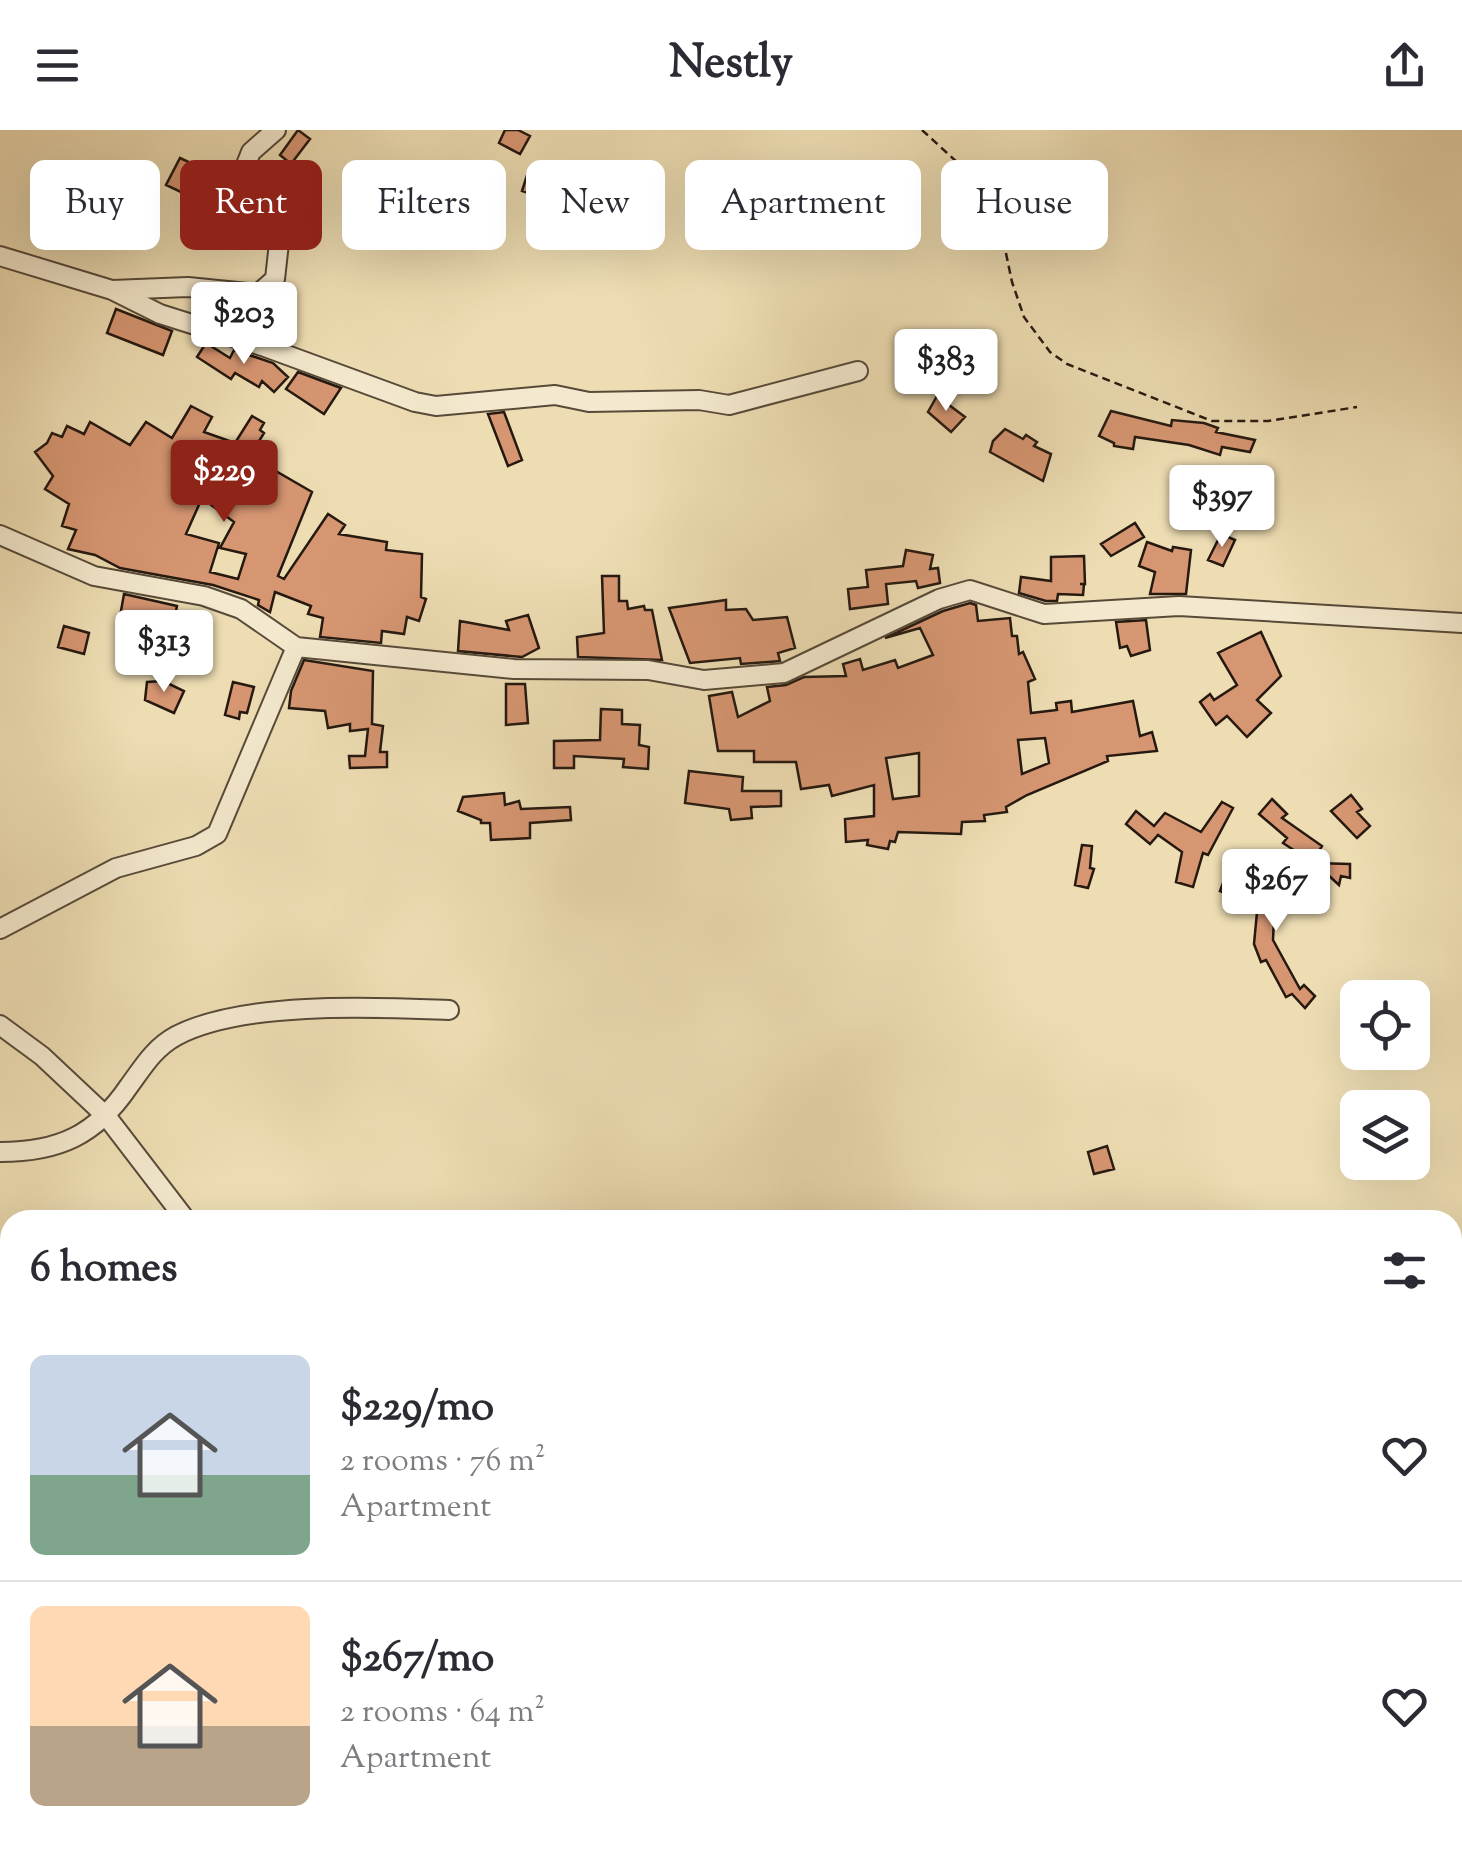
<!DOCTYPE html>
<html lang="en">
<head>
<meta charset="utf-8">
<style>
  :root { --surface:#fff; --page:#f2f2f3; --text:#2b2b33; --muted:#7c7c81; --line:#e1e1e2; --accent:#8f2418 }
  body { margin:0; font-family:"Sorts Mill Goudy",serif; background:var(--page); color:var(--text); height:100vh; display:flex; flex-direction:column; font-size:38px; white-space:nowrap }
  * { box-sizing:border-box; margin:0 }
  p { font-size:32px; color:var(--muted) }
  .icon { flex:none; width:55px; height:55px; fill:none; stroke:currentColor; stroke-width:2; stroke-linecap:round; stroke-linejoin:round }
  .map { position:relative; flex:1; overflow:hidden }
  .details { position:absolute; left:0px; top:1080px; width:1462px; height:642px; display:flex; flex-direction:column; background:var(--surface); border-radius:30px 30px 0 0; box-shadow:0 10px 40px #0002 }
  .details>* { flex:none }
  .top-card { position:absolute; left:30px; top:30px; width:1402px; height:90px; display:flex; gap:20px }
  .tools { position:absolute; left:1340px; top:850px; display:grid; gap:20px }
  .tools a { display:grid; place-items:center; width:90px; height:90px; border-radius:15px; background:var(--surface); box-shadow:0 10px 40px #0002; font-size:50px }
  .price { position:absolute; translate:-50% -85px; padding:0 22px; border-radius:10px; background:#fff; color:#222; font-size:32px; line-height:65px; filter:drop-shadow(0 2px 5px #0008) }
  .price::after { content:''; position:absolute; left:50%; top:60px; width:30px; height:22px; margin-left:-15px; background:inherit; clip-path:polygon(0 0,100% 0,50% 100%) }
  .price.active { background:var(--accent); color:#fff }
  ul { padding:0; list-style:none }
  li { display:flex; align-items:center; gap:30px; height:250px; padding:0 30px }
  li+li { border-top:2px solid var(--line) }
  li span { display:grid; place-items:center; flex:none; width:280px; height:200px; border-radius:15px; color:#555 }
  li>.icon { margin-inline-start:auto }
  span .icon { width:120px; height:120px; fill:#fffc; stroke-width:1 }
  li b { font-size:42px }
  h2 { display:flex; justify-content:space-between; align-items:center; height:120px; padding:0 30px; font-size:42px }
  .tag { padding:0 35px; border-radius:15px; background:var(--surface); box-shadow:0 10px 40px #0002; font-size:35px; line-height:90px }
  .tag.active { background:var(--accent); color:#fff }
  header { display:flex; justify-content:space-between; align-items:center; height:130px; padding:0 30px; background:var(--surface); font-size:45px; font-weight:800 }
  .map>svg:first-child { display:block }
  .building { fill:#d69672; stroke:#251910; stroke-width:2.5; fill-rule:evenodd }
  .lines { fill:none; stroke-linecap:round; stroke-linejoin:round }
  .service-casing { stroke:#574a39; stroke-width:14 }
  .minor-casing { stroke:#574a39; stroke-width:22 }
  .path { stroke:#251910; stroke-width:2.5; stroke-dasharray:8 5; stroke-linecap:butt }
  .service { stroke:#f4e9ce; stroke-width:9 }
  .minor { stroke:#f4e9ce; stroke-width:18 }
</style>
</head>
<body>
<header><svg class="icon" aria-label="menu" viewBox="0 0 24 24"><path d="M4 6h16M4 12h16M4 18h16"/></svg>Nestly<svg class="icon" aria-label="share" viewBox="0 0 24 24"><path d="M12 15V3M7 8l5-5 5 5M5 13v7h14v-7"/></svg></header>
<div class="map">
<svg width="1462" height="1721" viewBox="0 0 1462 1721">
  <rect width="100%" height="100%" fill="#eeddb3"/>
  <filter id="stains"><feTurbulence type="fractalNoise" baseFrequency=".002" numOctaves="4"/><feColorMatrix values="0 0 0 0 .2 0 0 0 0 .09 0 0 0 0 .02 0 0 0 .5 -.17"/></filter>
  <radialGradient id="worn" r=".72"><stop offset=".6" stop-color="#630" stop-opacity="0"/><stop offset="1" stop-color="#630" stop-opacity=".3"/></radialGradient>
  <path class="building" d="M298,0L310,9L291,34L280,25Z
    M505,0H518L530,6L520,24L499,13Z
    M180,28L208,41L200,58L186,52L181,62L166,55Z
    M528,42L568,55L562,74L522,61Z
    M116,179L172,201L163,225L107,203Z
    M206,213L230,228L234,220L273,233L288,247L274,262L262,251L259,257L235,243L231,249L197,227Z
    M298,242L341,258L324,284L286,259Z
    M937,266L965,287L951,302L928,282Z
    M191,276L212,287L204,302L235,313L252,286L264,293L260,300L264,303L250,326L312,362L278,446L284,449L328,384L345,395L339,404L387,412L386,420L422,424L421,467L426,469L419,491L407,487L404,504L382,501L381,513L320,507L323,488L308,484L311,476L275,462L270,482L258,475L259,470L213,455L120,438L95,425L68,419L76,400L62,396L69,374L45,359L53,346L35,322L47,313L52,303L62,307L67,296L84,304L90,292L130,315L146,292L172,308ZM202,368L234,392L220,418L246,424L238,449L210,442L219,413L186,404Z
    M1111,281L1171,296L1172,290L1204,293L1218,298L1216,302L1255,310L1250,322L1222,317L1220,325L1189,315L1135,307L1133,319L1114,316V313L1099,306Z
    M504,282L522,330L508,336L488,284Z
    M1005,299L1023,309L1026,305L1037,312L1034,316L1051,324L1043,351L990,322L993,311Z
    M1135,393L1144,407L1111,426L1101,414Z
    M1221,404L1235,410L1223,436L1208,430Z
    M1147,412L1172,421L1173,417L1191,420L1186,464H1150L1155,442L1139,436Z
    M906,420L933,425L930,439L938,438L940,453L918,458L916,451L886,454L888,474L850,479L848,459L868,457L866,440L903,436Z
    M1084,426L1085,454H1080H1084L1083,465L1058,464L1057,471H1046L1019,463L1021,447L1051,451V427Z
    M602,446H619V471H627L628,479L644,476L645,480H652L662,530L578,527L577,507L604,503Z
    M124,464L177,476L171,506L119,492Z
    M726,470V480L746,479L753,490L787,487L795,518L778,523L780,531L741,534L740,528L690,533L669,478Z
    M970,473L976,475L978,491L1010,488L1012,506H1017L1019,524L1023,522L1035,549L1028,552L1031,583L1057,580L1056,573L1071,571L1072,582L1133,571L1140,606L1152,602L1157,621L1107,626L1108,631L1027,665L1006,677L1007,682L984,685L985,691L962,692L961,704L898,702L895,712L890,711L888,719L867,715L868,710L846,712L845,689L874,686V655L832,666L829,655L801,659L796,632H754V621H718L709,566L732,562L738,587L770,571L767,557L786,555L804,547L846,546L843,534L860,529L863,540L895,530L898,538L933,525L920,498L885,508L943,481ZM1045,608L1049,633L1022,644L1018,610ZM919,623V666L893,669L886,628Z
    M528,485L539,518L522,527L458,521L460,491L509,500L506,491Z
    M1146,490L1150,520L1131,526L1127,516L1120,518L1116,492Z
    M64,496L89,503L84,524L58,517Z
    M1261,502L1281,546L1257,570L1271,583L1247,607L1227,586L1216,595L1200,572L1210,564L1214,570L1237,555L1218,523Z
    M304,530L373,541L372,594L383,596L380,622H387V637L350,638L349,626H365L368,599L350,601V594L328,598L325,581L289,578L291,561Z
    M163,551L184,561L174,583L145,570L147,552Z
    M233,552L254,557L247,583L240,582L239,589L225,585Z
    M506,554H525L528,593L506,595Z
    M601,579L622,580V594L640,595L639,615L649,617L648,639L623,637L624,629L574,626V638H554V611L600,610Z
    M689,641L743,647L742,661H781V676L751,677L752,688L731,690L729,679L685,673Z
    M504,663L505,675L519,671L521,679L570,677L571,690L530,693V708L491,710L490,693H481V690L458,681L463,667Z
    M1351,665L1362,679L1357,682L1370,696L1357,708L1331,681Z
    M1272,669L1287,684L1282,688L1322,716L1312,732L1283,713L1287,708L1259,684Z
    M1222,672L1233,678L1208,725L1203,723L1193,757L1176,752L1182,722L1158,705L1150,714L1126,694L1136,681L1154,696L1165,683L1201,702Z
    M1082,715L1092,716L1090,738L1094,739L1088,758L1075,755Z
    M1234,724L1250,729L1235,767L1220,761Z
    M1312,733L1350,734V748L1341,746L1339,755L1326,743L1311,739Z
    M1274,736L1295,745L1274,789L1273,810L1300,859L1304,855L1315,866L1305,878L1292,864L1286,867L1266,830L1261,832L1254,814L1257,782L1253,781Z
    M1107,1016L1114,1039L1094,1044L1088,1022Z"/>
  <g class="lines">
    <g class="service-casing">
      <path id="service" d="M492,1721L501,1712"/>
    </g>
    <g class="minor-casing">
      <path id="minor" d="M0,126L112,160L160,184L265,217L415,272L436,276L555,265L589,272L699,270L729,275L858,241
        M112,160L188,157L258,164L275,149L282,86L243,42L251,22L276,0
        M0,405L94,446L204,466L241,479L296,517L514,539L648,540L704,550L784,543L939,469L970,460L1044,484L1179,476L1462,493
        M0,799L116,738L196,716L217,704L296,517
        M0,895L42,926L107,987L186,1090
        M0,1022C59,1022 96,1005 129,956C143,937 154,918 176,906C242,871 373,877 449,880
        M0,1549L10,1567
        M0,1695L10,1688
        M267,1721L272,1712
        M688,1721L698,1712"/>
    </g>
    <path class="path" d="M922,0L994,66L1012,152L1024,187L1050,222L1067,234L1212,291H1268L1357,277"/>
    <use href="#service" class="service"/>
    <use href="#minor" class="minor"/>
  </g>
  <rect width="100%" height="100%" filter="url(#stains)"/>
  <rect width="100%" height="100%" fill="url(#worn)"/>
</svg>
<div class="tools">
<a><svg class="icon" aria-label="locate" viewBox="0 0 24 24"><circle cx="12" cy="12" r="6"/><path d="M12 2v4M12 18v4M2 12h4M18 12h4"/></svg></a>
<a><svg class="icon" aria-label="layers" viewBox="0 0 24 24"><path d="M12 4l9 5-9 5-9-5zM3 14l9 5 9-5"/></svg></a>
</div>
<b class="price" style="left:244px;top:237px">$203</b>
<b class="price" style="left:946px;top:284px">$383</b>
<b class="price active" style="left:224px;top:395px">$229</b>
<b class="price" style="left:1222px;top:420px">$397</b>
<b class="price" style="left:164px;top:565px">$313</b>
<b class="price" style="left:1276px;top:804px">$267</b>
<div class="top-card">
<a class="tag">Buy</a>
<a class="tag active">Rent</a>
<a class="tag">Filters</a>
<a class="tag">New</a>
<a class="tag">Apartment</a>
<a class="tag">House</a>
</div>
<section class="details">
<h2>6 homes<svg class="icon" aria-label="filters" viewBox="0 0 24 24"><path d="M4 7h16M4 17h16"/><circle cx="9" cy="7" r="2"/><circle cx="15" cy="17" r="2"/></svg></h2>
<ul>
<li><span style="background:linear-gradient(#c9d6e8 60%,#7fa58c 0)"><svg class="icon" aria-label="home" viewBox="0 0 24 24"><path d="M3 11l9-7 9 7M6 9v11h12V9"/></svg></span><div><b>$229/mo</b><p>2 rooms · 76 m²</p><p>Apartment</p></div><svg class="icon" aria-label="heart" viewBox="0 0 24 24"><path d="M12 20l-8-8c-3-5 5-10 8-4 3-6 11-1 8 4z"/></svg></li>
<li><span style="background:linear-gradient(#ffd9b3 60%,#b9a48a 0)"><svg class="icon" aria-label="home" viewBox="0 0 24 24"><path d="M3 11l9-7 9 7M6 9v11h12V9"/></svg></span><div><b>$267/mo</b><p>2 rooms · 64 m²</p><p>Apartment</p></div><svg class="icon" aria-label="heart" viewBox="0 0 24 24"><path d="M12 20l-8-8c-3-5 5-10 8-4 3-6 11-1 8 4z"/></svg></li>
</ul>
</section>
</div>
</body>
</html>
